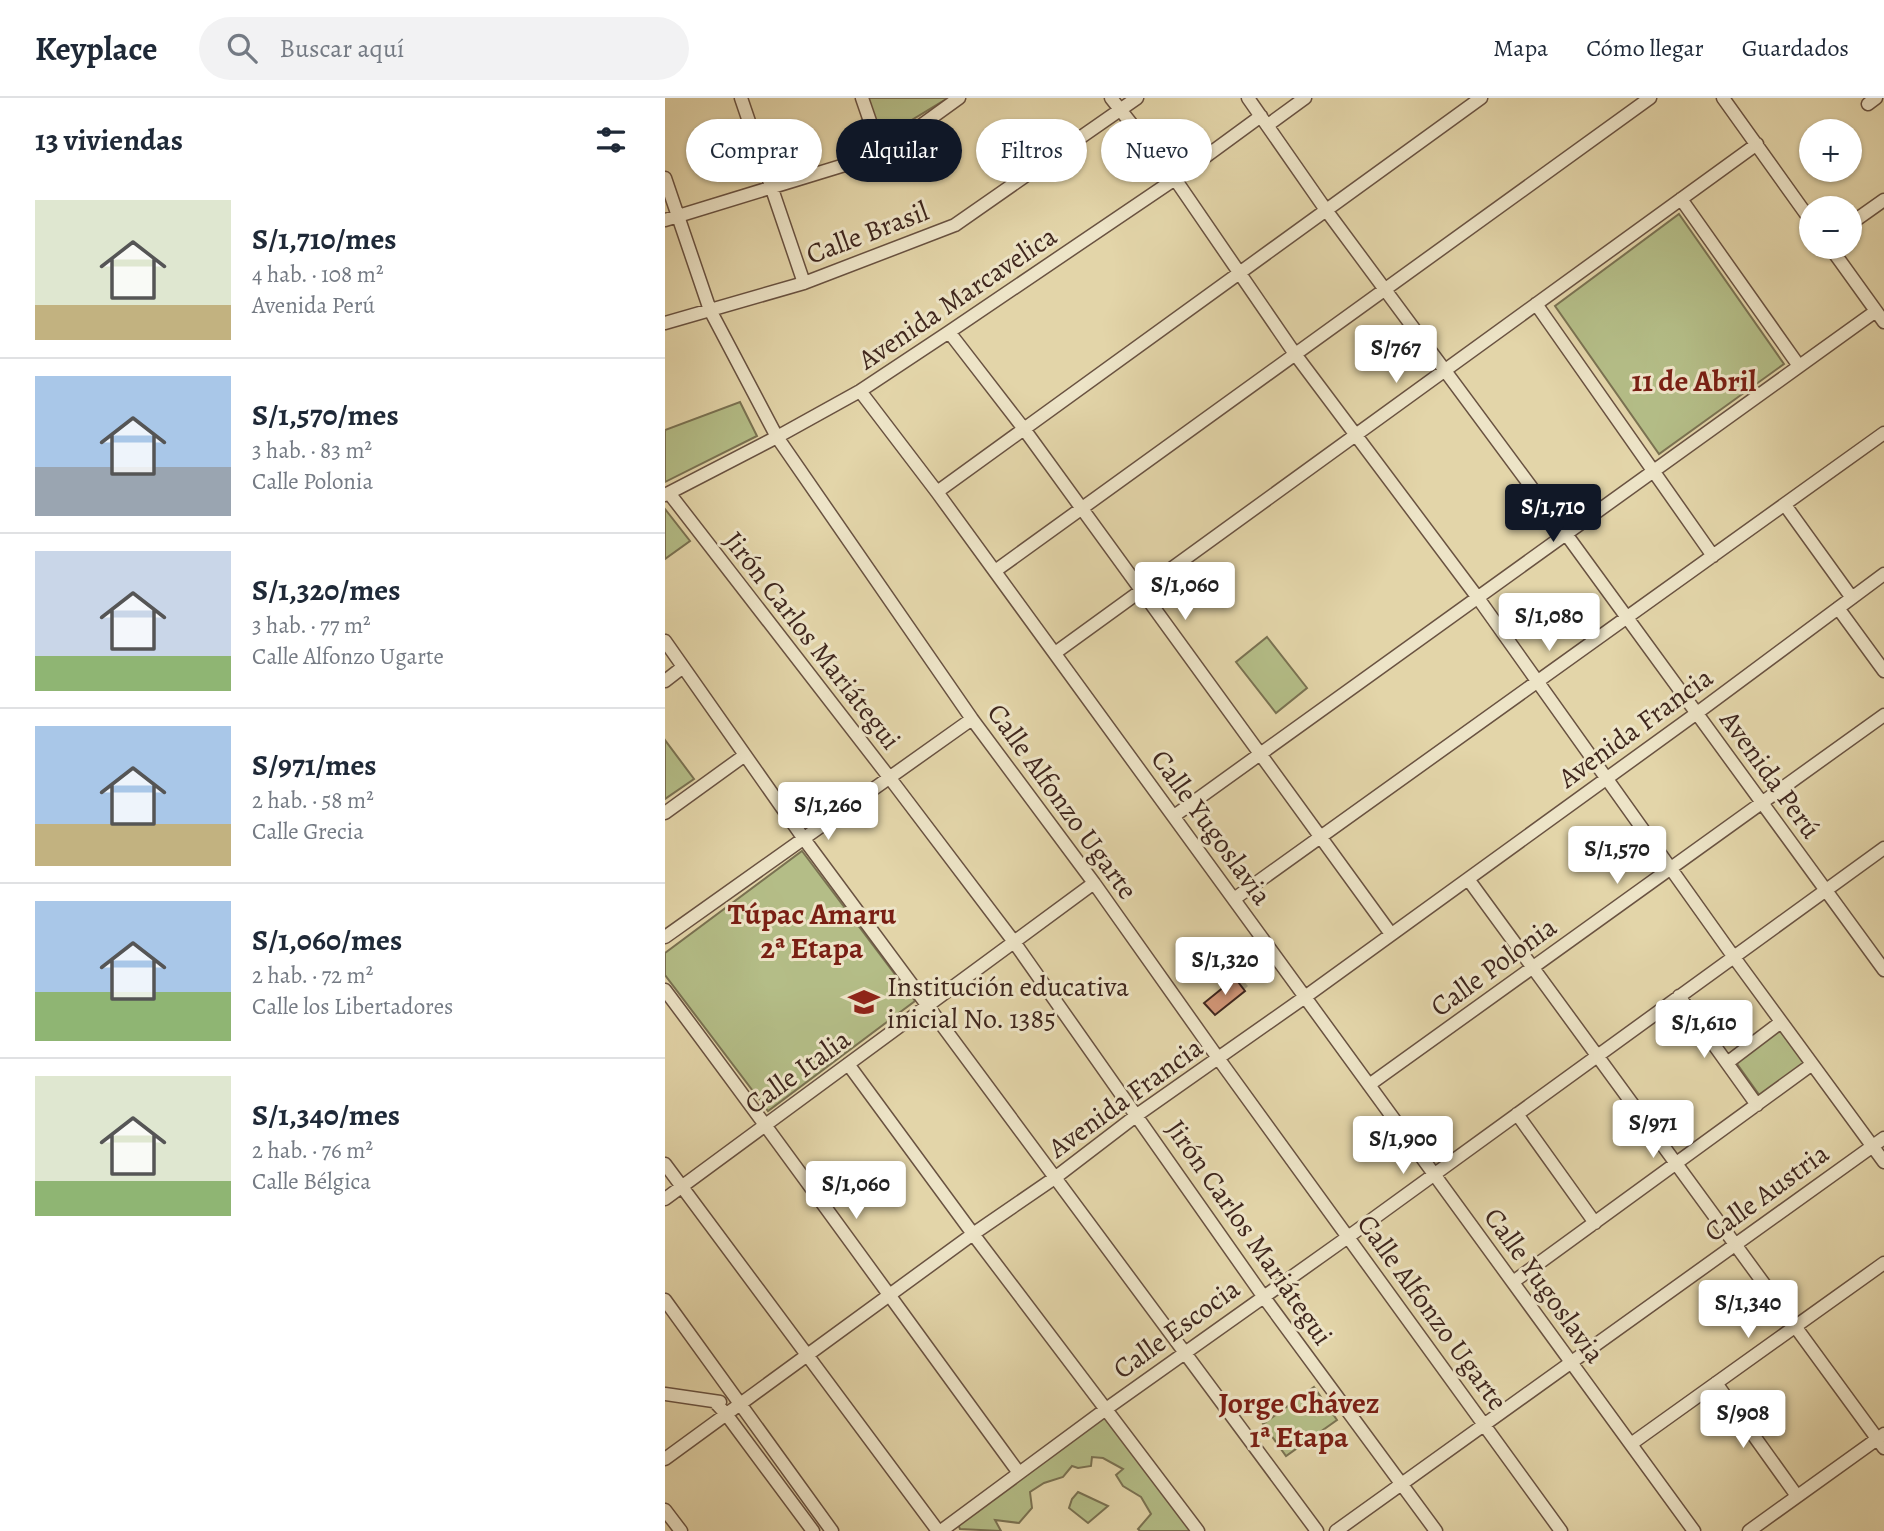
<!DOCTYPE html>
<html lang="es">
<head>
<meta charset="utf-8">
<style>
  :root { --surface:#fff; --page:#f2f2f3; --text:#1f2937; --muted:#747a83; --line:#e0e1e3; --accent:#111827 }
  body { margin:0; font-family:Alegreya,serif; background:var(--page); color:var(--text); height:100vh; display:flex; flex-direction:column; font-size:26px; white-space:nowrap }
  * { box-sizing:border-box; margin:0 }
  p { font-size:23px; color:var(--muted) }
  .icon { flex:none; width:38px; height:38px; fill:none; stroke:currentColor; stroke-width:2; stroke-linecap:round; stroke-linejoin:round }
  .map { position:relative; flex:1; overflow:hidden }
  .sheet { display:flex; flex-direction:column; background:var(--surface); width:665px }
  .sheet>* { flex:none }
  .banner { position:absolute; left:21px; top:21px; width:665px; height:63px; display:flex; gap:14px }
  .controls { position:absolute; left:1134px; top:21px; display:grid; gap:14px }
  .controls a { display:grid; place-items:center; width:63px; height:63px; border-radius:50%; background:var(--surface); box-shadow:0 2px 5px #0004; font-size:35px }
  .price { position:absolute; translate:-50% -60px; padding:0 16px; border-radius:7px; background:#fff; color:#222; font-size:23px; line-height:46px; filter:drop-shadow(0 2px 4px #0008) }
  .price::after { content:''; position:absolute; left:50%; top:42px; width:21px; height:16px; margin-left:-10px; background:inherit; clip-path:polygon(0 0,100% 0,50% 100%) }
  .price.current { background:var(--accent); color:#fff }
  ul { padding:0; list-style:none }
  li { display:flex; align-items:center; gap:21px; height:175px; padding:0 35px }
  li+li { border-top:2px solid var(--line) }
  li span { display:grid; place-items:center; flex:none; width:196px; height:140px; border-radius:0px; color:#555 }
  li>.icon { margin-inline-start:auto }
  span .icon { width:84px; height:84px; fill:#fffc; stroke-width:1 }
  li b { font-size:30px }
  h2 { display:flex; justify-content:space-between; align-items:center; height:84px; padding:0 35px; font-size:30px }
  .chip { padding:0 24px; border-radius:32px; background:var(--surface); box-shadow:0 2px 5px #0004; font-size:24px; line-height:63px }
  .chip.current { background:var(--accent); color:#fff }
  header { display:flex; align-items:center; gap:42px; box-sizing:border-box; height:98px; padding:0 35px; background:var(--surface); border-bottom:2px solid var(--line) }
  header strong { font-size:33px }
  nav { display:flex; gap:38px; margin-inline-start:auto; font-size:24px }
  .search { width:490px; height:63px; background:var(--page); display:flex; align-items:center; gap:18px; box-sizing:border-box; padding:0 24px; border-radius:38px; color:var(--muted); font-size:26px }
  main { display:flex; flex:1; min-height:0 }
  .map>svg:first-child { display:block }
  .green { fill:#b4bd87; stroke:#7a7252; stroke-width:2 }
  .shadow { fill:#0003 }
  .building { fill:#d29677; stroke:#40271e; stroke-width:2 }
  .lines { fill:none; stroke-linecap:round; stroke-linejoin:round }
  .minor-casing { stroke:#695241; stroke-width:15 }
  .minor { stroke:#ede4c7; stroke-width:12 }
  .labels { text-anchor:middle; stroke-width:6; stroke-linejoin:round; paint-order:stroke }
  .street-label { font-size:28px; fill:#40271e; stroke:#ede4c7 }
  .poi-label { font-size:28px; fill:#40271e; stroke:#ede4c7; text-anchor:start }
  .neighbourhood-label { font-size:30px; font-weight:bold; fill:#7a1f14; stroke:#ede4c7 }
</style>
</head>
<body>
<header>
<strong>Keyplace</strong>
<div class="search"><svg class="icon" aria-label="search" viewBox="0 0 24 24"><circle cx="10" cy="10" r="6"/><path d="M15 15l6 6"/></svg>Buscar aquí</div>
<nav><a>Mapa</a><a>Cómo llegar</a><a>Guardados</a></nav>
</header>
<main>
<section class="sheet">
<h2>13 viviendas<svg class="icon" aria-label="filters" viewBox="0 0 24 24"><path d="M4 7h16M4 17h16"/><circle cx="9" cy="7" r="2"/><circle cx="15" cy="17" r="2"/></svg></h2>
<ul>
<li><span style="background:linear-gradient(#dfe7d0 75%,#c2b280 0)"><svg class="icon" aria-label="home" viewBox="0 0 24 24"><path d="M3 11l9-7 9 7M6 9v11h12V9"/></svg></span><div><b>S/1,710/mes</b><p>4 hab. · 108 m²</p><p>Avenida Perú</p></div></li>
<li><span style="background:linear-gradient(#a9c7e8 65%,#9aa5b1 0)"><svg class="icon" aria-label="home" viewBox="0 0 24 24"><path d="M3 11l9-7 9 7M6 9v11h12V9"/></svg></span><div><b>S/1,570/mes</b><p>3 hab. · 83 m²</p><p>Calle Polonia</p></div></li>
<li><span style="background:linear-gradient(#c9d6e8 75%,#8fb573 0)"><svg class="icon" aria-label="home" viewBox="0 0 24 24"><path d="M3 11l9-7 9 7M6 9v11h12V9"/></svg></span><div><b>S/1,320/mes</b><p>3 hab. · 77 m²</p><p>Calle Alfonzo Ugarte</p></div></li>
<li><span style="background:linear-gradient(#a9c7e8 70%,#c2b280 0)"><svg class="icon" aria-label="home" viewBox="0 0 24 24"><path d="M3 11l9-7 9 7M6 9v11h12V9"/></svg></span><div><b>S/971/mes</b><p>2 hab. · 58 m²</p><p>Calle Grecia</p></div></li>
<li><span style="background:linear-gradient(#a9c7e8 65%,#8fb573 0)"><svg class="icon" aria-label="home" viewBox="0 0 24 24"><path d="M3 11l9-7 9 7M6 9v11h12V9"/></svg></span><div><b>S/1,060/mes</b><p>2 hab. · 72 m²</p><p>Calle los Libertadores</p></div></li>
<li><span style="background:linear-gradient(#dfe7d0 75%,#8fb573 0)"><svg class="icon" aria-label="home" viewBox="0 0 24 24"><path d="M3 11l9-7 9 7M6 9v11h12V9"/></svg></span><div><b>S/1,340/mes</b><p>2 hab. · 76 m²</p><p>Calle Bélgica</p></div></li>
</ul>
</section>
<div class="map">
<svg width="1219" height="1433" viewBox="0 0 1219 1433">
  <rect width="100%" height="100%" fill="#e3d5a9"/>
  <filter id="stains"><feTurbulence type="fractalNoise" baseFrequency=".00286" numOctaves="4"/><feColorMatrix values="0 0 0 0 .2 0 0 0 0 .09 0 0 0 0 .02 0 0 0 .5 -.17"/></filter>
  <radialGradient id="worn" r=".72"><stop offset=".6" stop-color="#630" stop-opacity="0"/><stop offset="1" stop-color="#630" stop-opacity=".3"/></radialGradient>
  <path class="green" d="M200,0H283L217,40Z
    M1014,116L1119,266L994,356L890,208Z
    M75,304L92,338L0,384V332Z
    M0,411L25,443L0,461Z
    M602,539L642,590L611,615L571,564Z
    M0,642L29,681L0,701Z
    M137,753L250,903L103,1013L0,877V855Z
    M1113,930L1140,965L1095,998L1070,963Z
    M649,1289L672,1322L621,1358L598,1326Z
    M441,1311L533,1433H475L473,1431L486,1416L476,1399L458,1388L451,1377L458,1371L438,1360L427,1359L426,1368L413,1370L407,1368L398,1379L379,1385L365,1394L367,1410L354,1425L330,1422L336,1433L295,1431L292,1424Z
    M413,1394L443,1408L423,1425L404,1410L407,1401Z"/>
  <path class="shadow" d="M574,878L583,888L579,892L546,901Z"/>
  <path class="building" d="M570,880L580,893L550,917L539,905Z"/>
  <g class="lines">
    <g class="minor-casing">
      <path id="minor" d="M76,0L139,185
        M197,0L216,55
        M446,0L510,81L630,256L813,500L1068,858L1219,1064
        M583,0L661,112L901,436L1219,872
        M1058,0L1146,123
        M1203,6L1211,0
        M603,27L640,0
        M0,80L45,212L112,339L307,621L429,785L553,960L896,1433
        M1016,101L1134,268
        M0,122L209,58L229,47L294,0
        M1185,126L1219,102
        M1165,149L1219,224
        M871,206L1048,458
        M0,225L139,185L290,127L472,0
        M284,234L359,331L726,836
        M195,293L272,394L1029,1433
        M272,394L816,0
        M4,395L224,679L349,844L598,1198L771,1433
        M0,397L112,339L195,293L284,234L510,81L596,18
        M1120,407L1187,500
        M330,473L985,0
        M1173,510L1219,573
        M0,543L139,741L652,1433
        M390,555L1092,46
        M0,583L18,569
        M0,715L80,657
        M509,718L1211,213
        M803,781L1219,1350
        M569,801L1219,335
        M0,839L307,621
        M0,892C120,1052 236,1214 354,1375
        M1014,898L1092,1007
        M1062,965L1116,924
        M183,966L308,1136L533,1433
        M704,987L1219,617
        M852,1016L930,1125
        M0,1066L273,1433
        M0,1101L429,785
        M848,1184L1146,967
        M0,1202L167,1433
        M1051,1285L1132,1398
        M0,1296L55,1304
        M50,1304L61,1316L148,1433
        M966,1346L1219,1165
        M0,1361L308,1136L391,1079L472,1017L640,899L1032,615L1219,476
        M0,1412L16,1433
        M276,1433L441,1311L683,1139L1219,750
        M671,1433L1219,1040
        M1084,1433L1219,1336"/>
    </g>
    <use href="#minor" class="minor"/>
  </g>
  <defs>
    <g id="school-bare" transform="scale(2.415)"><path d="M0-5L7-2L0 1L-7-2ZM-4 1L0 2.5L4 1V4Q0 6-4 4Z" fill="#8f2418" stroke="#ede4c7" stroke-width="2.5" paint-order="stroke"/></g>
  </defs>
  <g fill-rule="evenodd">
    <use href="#school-bare" x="199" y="904"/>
  </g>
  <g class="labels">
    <g class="street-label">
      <text transform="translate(202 134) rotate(-21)" y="10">Calle Brasil</text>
      <text transform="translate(292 199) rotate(-34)" y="10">Avenida Marcavelica</text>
      <text transform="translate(148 542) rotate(52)" y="10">Jirón Carlos Mariátegui</text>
      <text transform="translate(970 629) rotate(-36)" y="10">Avenida Francia</text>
      <text transform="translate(1106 676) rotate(54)" y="10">Avenida Perú</text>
      <text transform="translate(398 703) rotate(54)" y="10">Calle Alfonzo Ugarte</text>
      <text transform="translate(547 729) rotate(54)" y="10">Calle Yugoslavia</text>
      <text transform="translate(828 868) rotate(-36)" y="10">Calle Polonia</text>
      <text transform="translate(132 973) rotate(-36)" y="10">Calle Italia</text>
      <text transform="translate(460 999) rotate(-36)" y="10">Avenida Francia</text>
      <text transform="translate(1101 1094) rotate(-36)" y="10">Calle Austria</text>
      <text transform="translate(585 1134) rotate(55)" y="10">Jirón Carlos Mariátegui</text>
      <text transform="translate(880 1187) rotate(54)" y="10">Calle Yugoslavia</text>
      <text transform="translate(768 1214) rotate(54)" y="10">Calle Alfonzo Ugarte</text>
      <text transform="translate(511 1230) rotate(-36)" y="10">Calle Escocia</text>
    </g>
    <g class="poi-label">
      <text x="222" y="898">Institución educativa<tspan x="222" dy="32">inicial No. 1385</tspan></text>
    </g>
    <g class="neighbourhood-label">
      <text x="1029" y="293">11 de Abril</text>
      <text x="147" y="826">Túpac Amaru<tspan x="147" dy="34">2ª Etapa</tspan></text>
      <text x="634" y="1315">Jorge Chávez<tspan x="634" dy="34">1ª Etapa</tspan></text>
    </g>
  </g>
  <rect width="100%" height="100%" filter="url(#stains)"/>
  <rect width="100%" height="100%" fill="url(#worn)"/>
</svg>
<div class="controls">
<a>+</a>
<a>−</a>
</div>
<b class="price" style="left:731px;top:287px">S/767</b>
<b class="price current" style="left:888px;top:446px">S/1,710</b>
<b class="price" style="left:520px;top:524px">S/1,060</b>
<b class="price" style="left:884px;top:555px">S/1,080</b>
<b class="price" style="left:163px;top:744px">S/1,260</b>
<b class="price" style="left:952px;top:788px">S/1,570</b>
<b class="price" style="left:560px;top:899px">S/1,320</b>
<b class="price" style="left:1039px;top:962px">S/1,610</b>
<b class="price" style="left:988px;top:1062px">S/971</b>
<b class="price" style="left:738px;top:1078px">S/1,900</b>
<b class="price" style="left:191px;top:1123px">S/1,060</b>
<b class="price" style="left:1083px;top:1242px">S/1,340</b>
<b class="price" style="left:1078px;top:1352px">S/908</b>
<div class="banner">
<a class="chip">Comprar</a>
<a class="chip current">Alquilar</a>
<a class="chip">Filtros</a>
<a class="chip">Nuevo</a>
</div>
</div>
</main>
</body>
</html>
